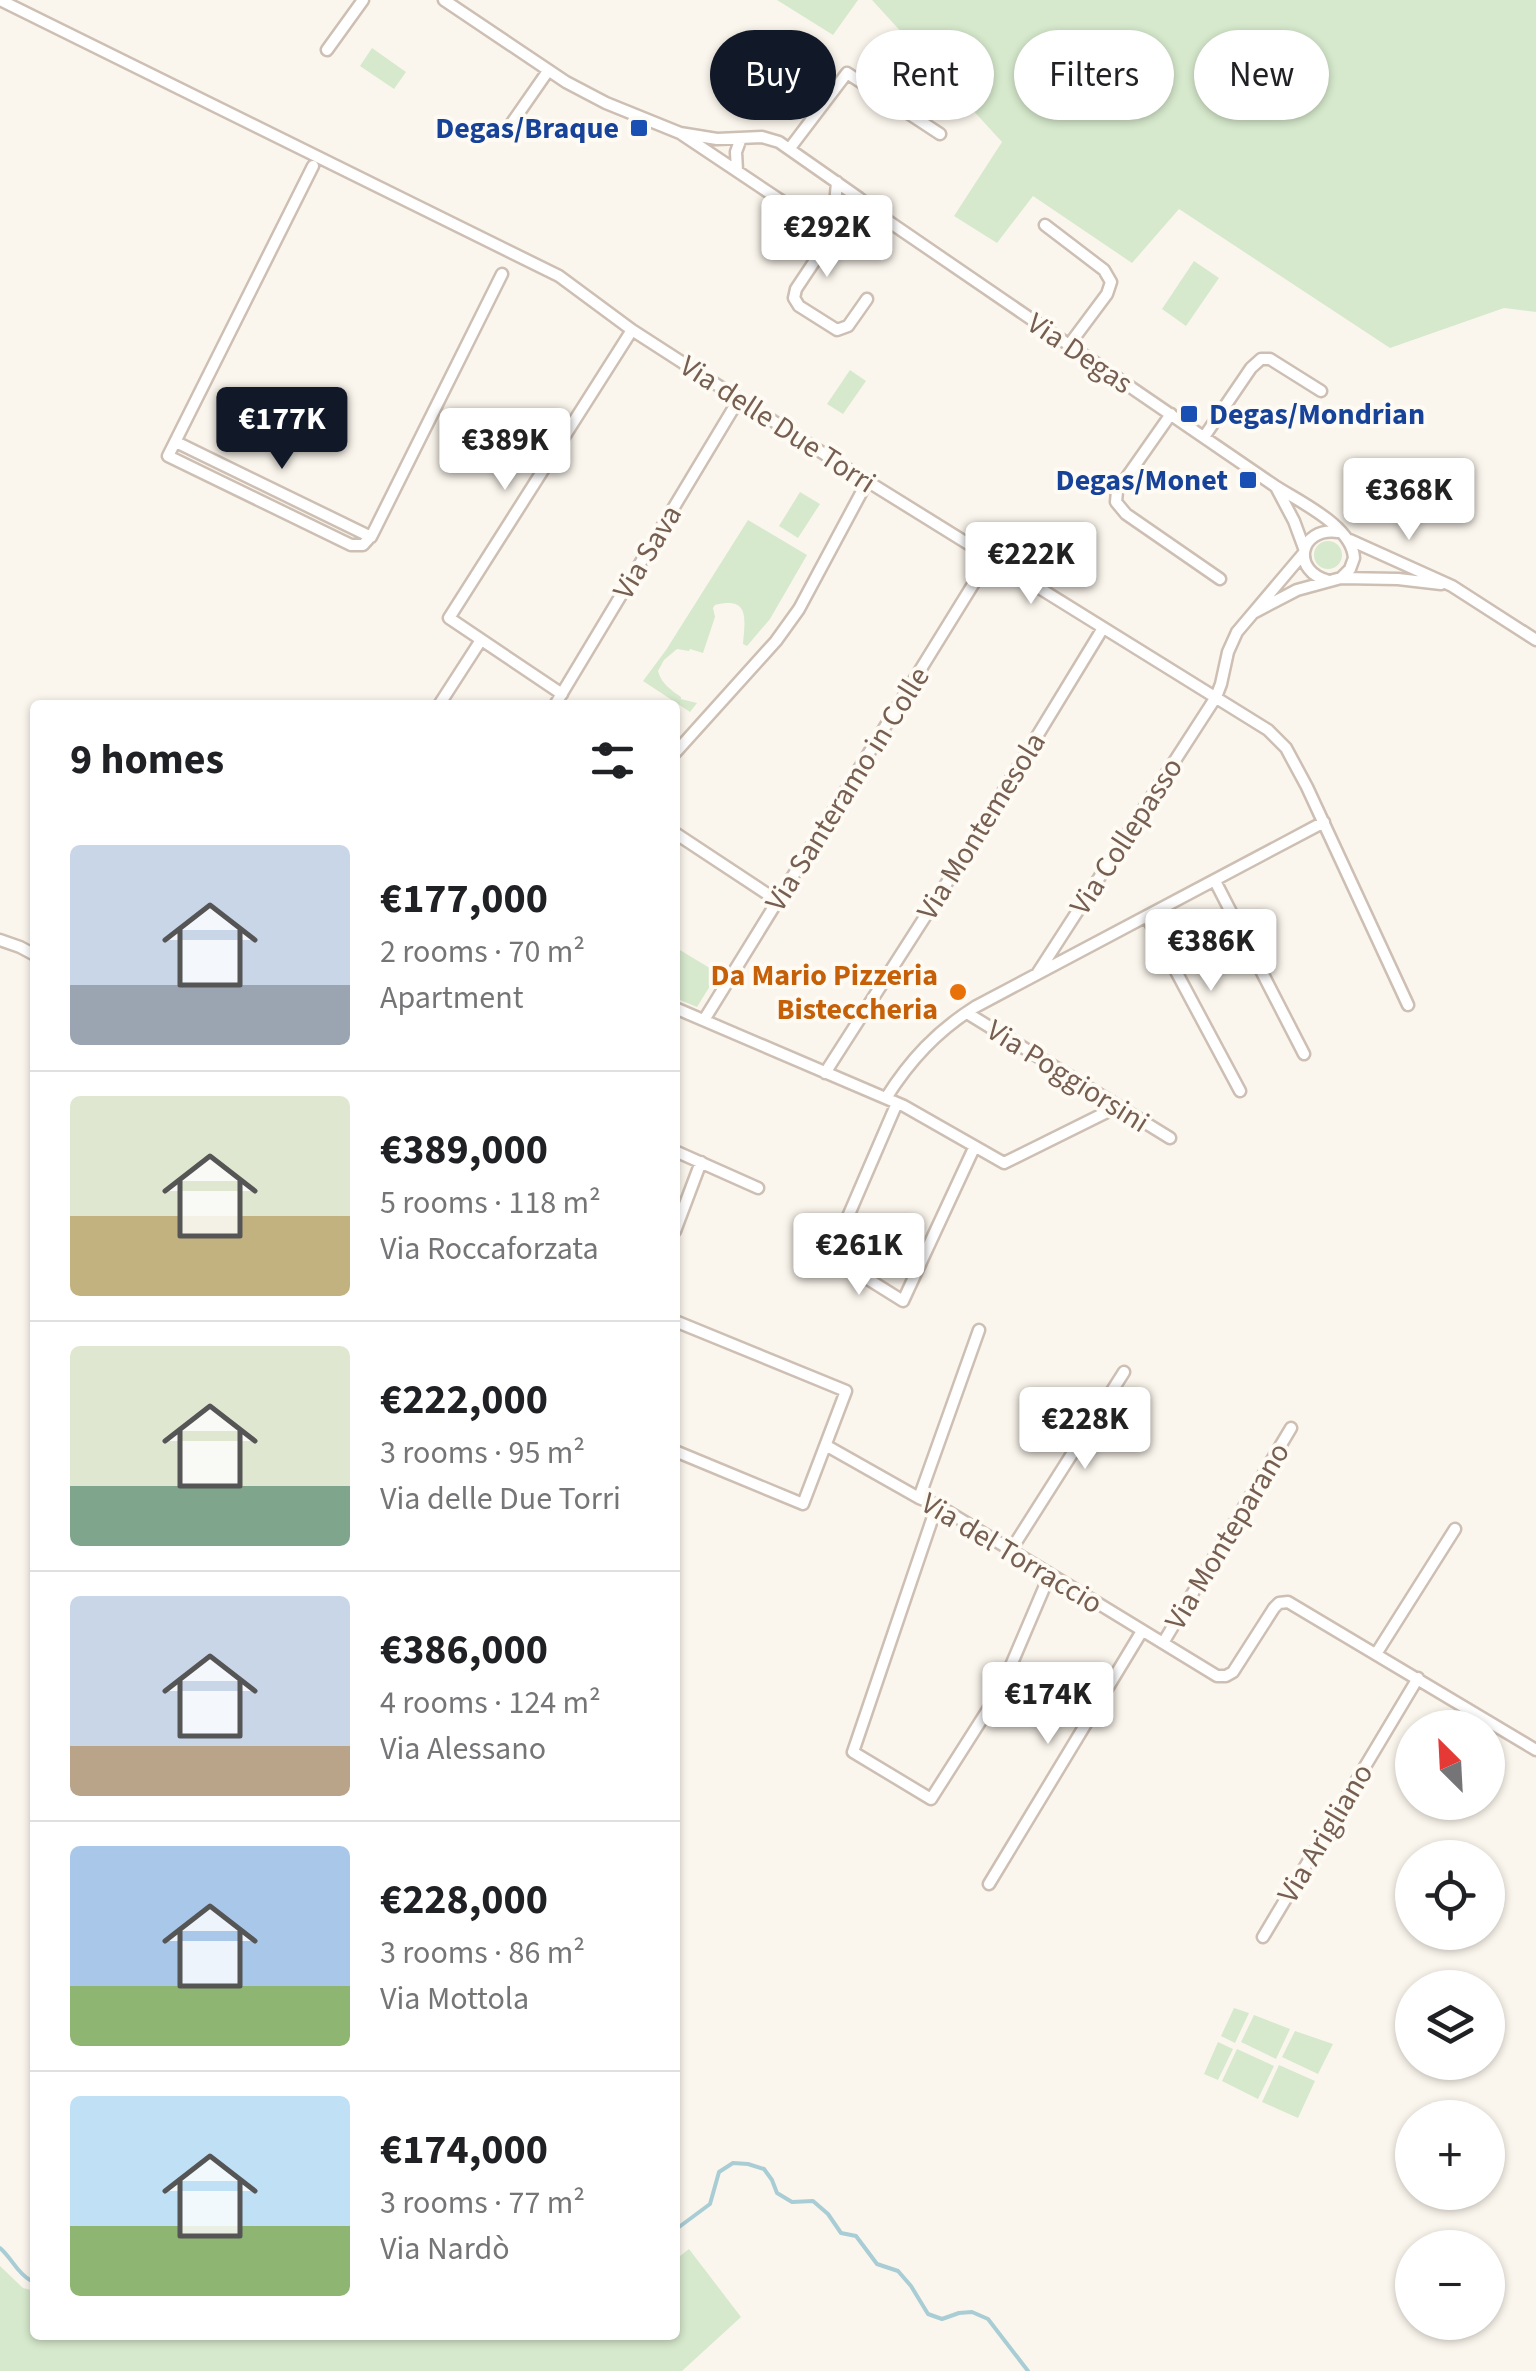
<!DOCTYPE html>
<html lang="en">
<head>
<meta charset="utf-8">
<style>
  :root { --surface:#fff; --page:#f2f2f2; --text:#202124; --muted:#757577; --line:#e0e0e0; --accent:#111827 }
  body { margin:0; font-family:"Source Sans 3",sans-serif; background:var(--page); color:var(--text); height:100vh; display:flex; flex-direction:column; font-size:38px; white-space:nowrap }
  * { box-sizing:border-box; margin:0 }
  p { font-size:32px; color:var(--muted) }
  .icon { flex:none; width:55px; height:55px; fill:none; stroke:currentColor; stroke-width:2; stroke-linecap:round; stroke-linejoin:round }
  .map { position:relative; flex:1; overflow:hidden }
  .sheet { position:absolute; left:30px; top:700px; width:650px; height:1640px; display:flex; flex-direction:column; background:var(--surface); border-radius:10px; box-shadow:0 2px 8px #0004 }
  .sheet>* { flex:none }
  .guide { position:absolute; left:710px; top:30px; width:675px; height:90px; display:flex; gap:20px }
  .needle { width:65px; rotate:336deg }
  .controls { position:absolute; left:1395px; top:1710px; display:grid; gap:20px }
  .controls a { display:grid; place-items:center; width:110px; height:110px; border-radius:50%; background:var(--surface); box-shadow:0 2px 8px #0004; font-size:50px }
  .price { position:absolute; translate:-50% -85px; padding:0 22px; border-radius:10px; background:#fff; color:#222; font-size:32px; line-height:65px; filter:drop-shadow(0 2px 5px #0008) }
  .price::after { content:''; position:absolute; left:50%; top:60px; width:30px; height:22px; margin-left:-15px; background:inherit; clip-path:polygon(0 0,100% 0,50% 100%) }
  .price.current { background:var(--accent); color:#fff }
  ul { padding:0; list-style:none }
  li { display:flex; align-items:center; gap:30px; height:250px; padding:0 40px }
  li+li { border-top:2px solid var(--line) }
  li span { display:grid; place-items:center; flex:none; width:280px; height:200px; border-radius:10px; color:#555 }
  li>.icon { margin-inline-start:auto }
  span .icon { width:120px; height:120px; fill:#fffc; stroke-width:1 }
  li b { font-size:42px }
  h2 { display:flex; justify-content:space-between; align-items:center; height:120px; padding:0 40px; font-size:42px }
  .tag { padding:0 35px; border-radius:45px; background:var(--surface); box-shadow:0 2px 8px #0004; font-size:35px; line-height:90px }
  .tag.current { background:var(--accent); color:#fff }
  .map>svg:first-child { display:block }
  .green { fill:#d6e9cc }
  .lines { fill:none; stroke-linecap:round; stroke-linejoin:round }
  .stream { stroke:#a9cdd5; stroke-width:4 }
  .street-casing { stroke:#cdbfb3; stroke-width:15 }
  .street { stroke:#fff; stroke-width:10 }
  .transit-dot { fill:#1a4fb4; stroke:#fefaf4; stroke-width:4 }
  .food-dot { fill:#e8710a; stroke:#fefaf4; stroke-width:4 }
  .labels { text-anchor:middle; stroke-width:8; stroke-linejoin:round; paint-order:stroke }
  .transit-label { font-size:30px; font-weight:bold; fill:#164399; stroke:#fefaf4; text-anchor:end }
  .street-label { font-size:30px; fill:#765f51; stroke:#fefaf4 }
  .food-label { font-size:30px; font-weight:bold; fill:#c56008; stroke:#fefaf4; text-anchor:end }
</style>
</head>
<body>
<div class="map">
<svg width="1536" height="2371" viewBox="0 0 1536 2371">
  <rect width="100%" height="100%" fill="#fbf6ed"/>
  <path class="green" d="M777,0H858L833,35Z
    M872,0H1536V312L1504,308L1390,348L1179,209L1132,263L1033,196L997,243L954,216L1002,142Z
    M372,48L406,72L394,89L360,66Z
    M1194,261L1219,278L1186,326L1162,309Z
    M850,370L866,381L843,414L827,404Z
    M800,492L820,504L798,538L779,526Z
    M748,520L807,555L770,619L747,646L743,644C745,619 750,596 715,605L713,608L715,617L703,653L690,649L689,651L677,649L664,660L658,671C661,683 671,690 681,697V699L697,703L690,712L643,681L666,650Z
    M1314 555a14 14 0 1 1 28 0a14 14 0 1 1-28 0Z
    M675,947L718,973L697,1007L675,998Z
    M1234,2008L1249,2013L1235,2043L1221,2036Z
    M1254,2015L1290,2029L1276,2059L1241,2042Z
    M1295,2031L1333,2044L1318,2074L1282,2057Z
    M1218,2042L1233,2049L1218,2080L1204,2074Z
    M1237,2049L1274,2066L1258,2099L1222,2081Z
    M1279,2065L1315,2081L1298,2118L1262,2102Z
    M689,2249L741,2317L682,2371H0V2266L23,2288L35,2291V2335H675V2260Z"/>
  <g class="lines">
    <path class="stream" d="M675,2230L710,2204L719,2172L733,2163L748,2164L764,2169L772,2180L777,2193L792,2202L813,2201L828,2214L841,2233L856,2236L877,2264L898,2271L911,2286L928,2314L942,2319L959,2313L972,2312L988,2319L1028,2371
      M0,2248C12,2258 16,2272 30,2280L35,2278"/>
    <g class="street-casing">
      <path id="street" d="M0,0L559,276L632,330L846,468L1268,730L1286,748L1307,787L1408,1005
        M444,0L566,82L606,103L680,133L786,204L825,218L861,215L879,217
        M327,50L363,0
        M507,130L548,71
        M680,133L717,139L762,137L779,142L859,198L885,219L1275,486C1300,502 1352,526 1354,558L1350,569L1341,578L1297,590L1255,612
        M790,148L847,73L940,134
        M313,166L168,456L351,545H363L372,535L502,274
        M737,171L736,152L741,138
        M837,182L835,206L829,219L824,247L796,289L794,298L799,306L837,330L848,326L867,299
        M1045,225L1104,270L1111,282L1107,294L1069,345
        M1171,414L1117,491L1116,502L1126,514L1220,579
        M1204,437L1251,368L1261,359H1270L1321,391
        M176,442L371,537
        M1276,487L1294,521L1304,548
        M1350,540L1452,586L1536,640
        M1341,578L1398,579L1441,584
        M1329,581C1291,572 1298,527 1338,532
        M562,694L449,618L632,330
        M439,705L481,640
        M555,705L739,399
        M675,753L776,641L799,609L867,482
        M675,833L778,901
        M1215,881L1304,1054
        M1147,917L1240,1091
        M0,940L20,947L35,955
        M1037,974L1216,697L1221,684L1228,652L1237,632L1303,554
        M675,1008L904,1106L1004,1163L1117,1107
        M967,1013L1170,1138
        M704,1020L990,557
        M825,1073L964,856L1103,628
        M886,1098C910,1060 937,1031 975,1007L1324,822
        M897,1103L831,1256L903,1301L974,1148
        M675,1151L758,1188
        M675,1231L701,1162
        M675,1321L846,1391L803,1504L675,1451
        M827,1446L919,1498L937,1505L1217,1676H1226L1233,1672L1274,1608L1279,1603L1288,1602L1536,1750
        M919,1498L979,1330
        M937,1505L853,1752L931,1799L1001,1689L1050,1574
        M1011,1550L1124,1372
        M1163,1643L1291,1428
        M1376,1654L1455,1529
        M989,1884L1142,1631
        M1263,1937L1418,1678"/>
    </g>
    <use href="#street" class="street"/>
  </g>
  <g class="transit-dot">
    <rect x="629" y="118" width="20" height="20" rx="5"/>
    <rect x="1179" y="404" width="20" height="20" rx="5"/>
    <rect x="1238" y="470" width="20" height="20" rx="5"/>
  </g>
  <circle class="food-dot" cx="958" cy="992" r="10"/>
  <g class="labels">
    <g class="transit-label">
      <text x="619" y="138">Degas/Braque</text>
      <text x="1209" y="424" text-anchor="start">Degas/Mondrian</text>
      <text x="1228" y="490">Degas/Monet</text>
    </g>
    <g class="street-label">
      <text transform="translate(1080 353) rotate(34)" y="10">Via Degas</text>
      <text transform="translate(778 424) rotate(33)" y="10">Via delle Due Torri</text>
      <text transform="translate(647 552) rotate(-59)" y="10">Via Sava</text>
      <text transform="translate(847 789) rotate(-58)" y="10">Via Santeramo in Colle</text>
      <text transform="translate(981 826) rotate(-58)" y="10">Via Montemesola</text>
      <text transform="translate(1126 836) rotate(-57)" y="10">Via Collepasso</text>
      <text transform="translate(1068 1076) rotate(32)" y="10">Via Poggiorsini</text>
      <text transform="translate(1227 1536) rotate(-59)" y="10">Via Monteparano</text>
      <text transform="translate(1012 1553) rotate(31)" y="10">Via del Torraccio</text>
      <text transform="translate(1325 1833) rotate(-59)" y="10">Via Arigliano</text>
    </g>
    <g class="food-label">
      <text x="938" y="985">Da Mario Pizzeria<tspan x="938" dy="34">Bisteccheria</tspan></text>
    </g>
  </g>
</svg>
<div class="controls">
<a><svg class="needle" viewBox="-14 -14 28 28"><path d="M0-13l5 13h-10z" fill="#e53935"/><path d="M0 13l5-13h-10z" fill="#757577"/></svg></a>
<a><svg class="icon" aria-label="locate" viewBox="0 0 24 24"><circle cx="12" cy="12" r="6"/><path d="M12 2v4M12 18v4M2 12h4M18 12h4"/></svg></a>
<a><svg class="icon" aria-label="layers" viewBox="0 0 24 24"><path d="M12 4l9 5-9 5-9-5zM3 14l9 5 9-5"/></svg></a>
<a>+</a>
<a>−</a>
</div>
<b class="price" style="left:827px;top:280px">€292K</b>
<b class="price current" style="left:282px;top:472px">€177K</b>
<b class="price" style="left:505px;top:493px">€389K</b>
<b class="price" style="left:1409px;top:543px">€368K</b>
<b class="price" style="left:1031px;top:607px">€222K</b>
<b class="price" style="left:1211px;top:994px">€386K</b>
<b class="price" style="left:859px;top:1298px">€261K</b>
<b class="price" style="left:1085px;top:1472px">€228K</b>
<b class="price" style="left:1048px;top:1747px">€174K</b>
<div class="guide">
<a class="tag current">Buy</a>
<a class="tag">Rent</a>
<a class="tag">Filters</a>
<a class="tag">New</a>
</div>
<section class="sheet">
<h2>9 homes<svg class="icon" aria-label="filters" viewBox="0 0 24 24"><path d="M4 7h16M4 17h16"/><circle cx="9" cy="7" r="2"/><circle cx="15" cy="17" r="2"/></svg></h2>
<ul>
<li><span style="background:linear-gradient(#c9d6e8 70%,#9aa5b1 0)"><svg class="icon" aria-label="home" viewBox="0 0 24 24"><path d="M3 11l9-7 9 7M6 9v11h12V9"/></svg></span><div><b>€177,000</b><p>2 rooms · 70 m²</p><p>Apartment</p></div></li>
<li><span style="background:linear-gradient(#dfe7d0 60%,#c2b280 0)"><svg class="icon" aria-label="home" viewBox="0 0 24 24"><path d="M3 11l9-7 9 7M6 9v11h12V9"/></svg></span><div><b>€389,000</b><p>5 rooms · 118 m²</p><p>Via Roccaforzata</p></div></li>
<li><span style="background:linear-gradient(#dfe7d0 70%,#7fa58c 0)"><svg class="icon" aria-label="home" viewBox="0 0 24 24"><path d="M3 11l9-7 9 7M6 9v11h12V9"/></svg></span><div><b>€222,000</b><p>3 rooms · 95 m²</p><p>Via delle Due Torri</p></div></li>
<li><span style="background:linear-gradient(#c9d6e8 75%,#b9a48a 0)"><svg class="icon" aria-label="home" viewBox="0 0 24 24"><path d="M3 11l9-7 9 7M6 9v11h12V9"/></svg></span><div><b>€386,000</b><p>4 rooms · 124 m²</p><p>Via Alessano</p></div></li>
<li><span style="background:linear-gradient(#a9c7e8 70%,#8fb573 0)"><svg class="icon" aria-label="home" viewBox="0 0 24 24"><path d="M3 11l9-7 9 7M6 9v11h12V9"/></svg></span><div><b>€228,000</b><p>3 rooms · 86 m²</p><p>Via Mottola</p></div></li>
<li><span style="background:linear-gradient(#bfe0f5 65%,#8fb573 0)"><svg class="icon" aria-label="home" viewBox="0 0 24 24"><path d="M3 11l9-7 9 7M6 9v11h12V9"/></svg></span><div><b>€174,000</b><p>3 rooms · 77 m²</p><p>Via Nardò</p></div></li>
</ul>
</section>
</div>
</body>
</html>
